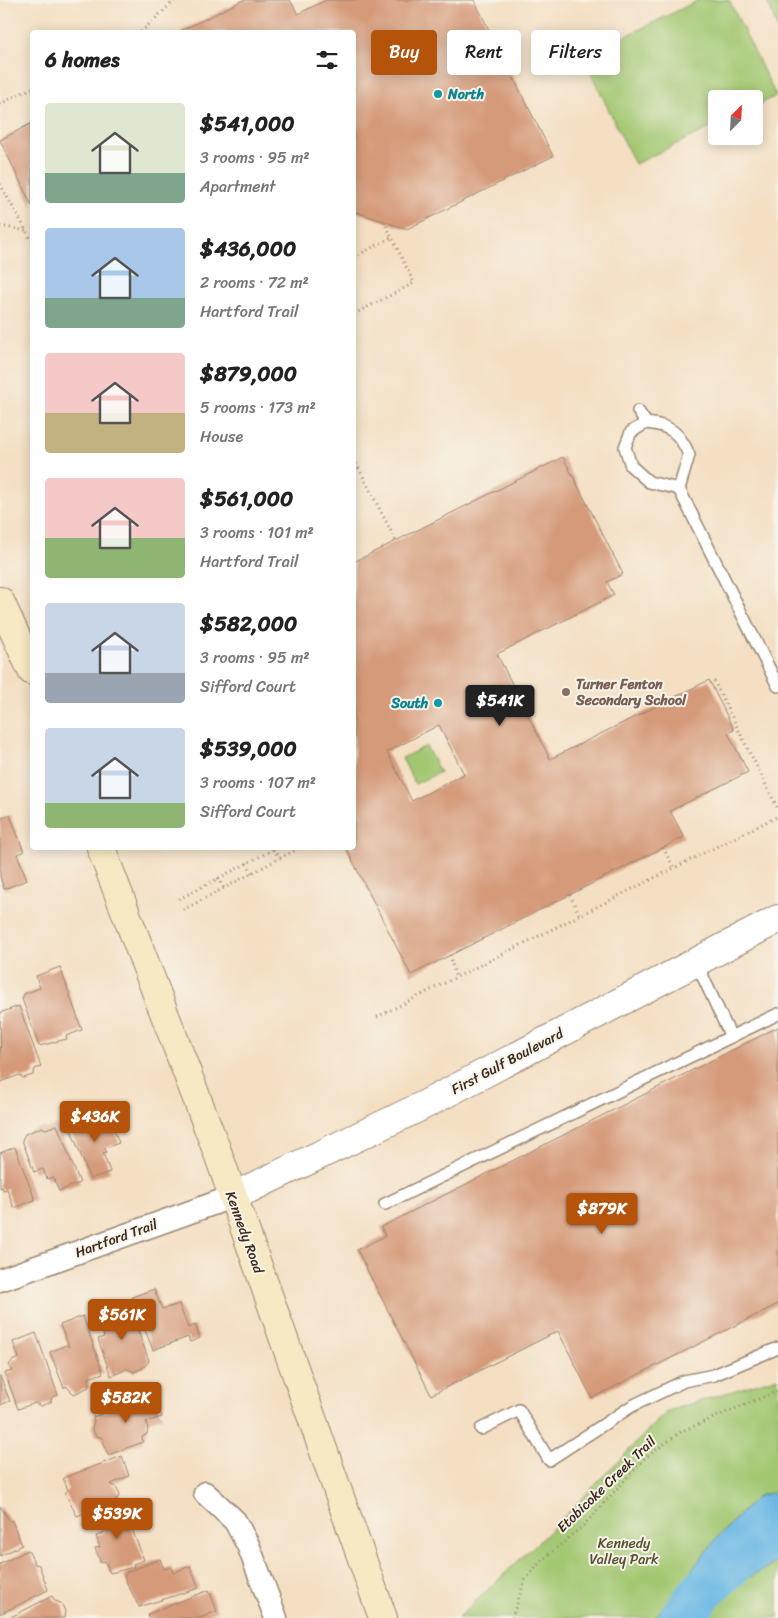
<!DOCTYPE html>
<html lang="en">
<head>
<meta charset="utf-8">
<style>
  :root { --surface:#fff; --page:#f2f2f2; --text:#222; --muted:#767676; --accent:#b45309 }
  body { margin:0; font-family:Sriracha,sans-serif; background:var(--page); color:var(--text); height:100vh; display:flex; flex-direction:column; font-size:19px; white-space:nowrap }
  * { box-sizing:border-box; margin:0 }
  p { font-size:16px; color:var(--muted) }
  .icon { flex:none; width:28px; height:28px; fill:none; stroke:currentColor; stroke-width:2; stroke-linecap:round; stroke-linejoin:round }
  .map { position:relative; flex:1; overflow:hidden }
  .side { position:absolute; left:30px; top:30px; width:326px; height:820px; display:flex; flex-direction:column; background:var(--surface); border-radius:5px; box-shadow:0 2px 12px #0003 }
  .side>* { flex:none }
  .top-card { position:absolute; left:371px; top:30px; width:331px; height:45px; display:flex; gap:10px }
  .needle { width:32px; rotate:24deg }
  .buttons { position:absolute; left:708px; top:90px; display:grid; gap:10px }
  .buttons a { display:grid; place-items:center; width:55px; height:55px; border-radius:5px; background:var(--surface); box-shadow:0 2px 12px #0003; font-size:25px }
  .price { position:absolute; translate:-50% -42px; padding:0 11px; border-radius:5px; background:var(--accent); color:#fff; font-size:16px; line-height:32px; filter:drop-shadow(0 1px 2px #0008) }
  .price::after { content:''; position:absolute; left:50%; top:30px; width:15px; height:11px; margin-left:-8px; background:inherit; clip-path:polygon(0 0,100% 0,50% 100%) }
  .price.current { background:#222; color:#fff }
  ul { padding:0; list-style:none }
  li { display:flex; align-items:center; gap:15px; height:125px; padding:0 15px }
  li span { display:grid; place-items:center; flex:none; width:140px; height:100px; border-radius:5px; color:#555 }
  li>.icon { margin-inline-start:auto }
  span .icon { width:60px; height:60px; fill:#fffc; stroke-width:1 }
  li b { font-size:21px }
  h2 { display:flex; justify-content:space-between; align-items:center; height:60px; padding:0 15px; font-size:21px }
  .pill { padding:0 18px; border-radius:5px; background:var(--surface); box-shadow:0 2px 12px #0003; font-size:18px; line-height:45px }
  .pill.current { background:var(--accent); color:#fff }
  .map>svg:first-child { display:block }
  .green { fill:#a2c771; stroke:#6e7848 }
  .water { fill:#6bb8e5; stroke:#537182 }
  .lines { fill:none; stroke-linecap:round; stroke-linejoin:round }
  .river { stroke:#6bb8e5; stroke-width:44 }
  .building { fill:#d59a79; fill-rule:evenodd }
  .service-casing { stroke:#988470; stroke-width:14 }
  .minor-casing { stroke:#988470; stroke-width:25 }
  .tertiary-casing { stroke:#988470; stroke-width:30 }
  .secondary-casing { stroke:#988470; stroke-width:30 }
  .path { stroke:#988470; stroke-width:3; stroke-dasharray:1 4; stroke-linecap:butt }
  .service { stroke:#fff; stroke-width:11 }
  .minor { stroke:#fff; stroke-width:22 }
  .tertiary { stroke:#fff; stroke-width:28 }
  .secondary { stroke:#f7e9c3; stroke-width:28 }
  .culture-dot { fill:#0f9aa8; stroke:#f7f3e8; stroke-width:2 }
  .education-dot { fill:#8d6e63; stroke:#f7f3e8; stroke-width:2 }
  .labels { text-anchor:middle; stroke-width:4; stroke-linejoin:round; paint-order:stroke }
  .culture-label { font-size:14px; font-weight:bold; fill:#0d838f; stroke:#f7f3e8; text-anchor:start }
  .education-label { font-size:14px; font-weight:bold; fill:#785e54; stroke:#f7f3e8; text-anchor:start }
  .street-label { font-size:14px; fill:#3b2a1e; stroke:#f7f3e8 }
  .park-label { font-size:14px; fill:#555133; stroke:#f7f3e8 }
</style>
</head>
<body>
<div class="map">
<svg width="778" height="1618" viewBox="0 0 778 1618">
  <rect width="100%" height="100%" fill="#f7f3e8"/>
  <filter id="ink" filterUnits="userSpaceOnUse"><feTurbulence type="fractalNoise" baseFrequency=".02" numOctaves="2"/><feDisplacementMap in="SourceGraphic" scale="10" xChannelSelector="R" yChannelSelector="G"/><feConvolveMatrix kernelMatrix="1 2 1 2 8 2 1 2 1" color-interpolation-filters="sRGB"/></filter>
  <filter id="wash" filterUnits="userSpaceOnUse"><feTurbulence type="fractalNoise" baseFrequency=".0096" numOctaves="4" result="noise"/><feDisplacementMap in="SourceGraphic" scale="20" xChannelSelector="R" yChannelSelector="G"/><feGaussianBlur stdDeviation="1.12" result="paint"/><feColorMatrix in="noise" values="0 0 0 0 0 0 0 0 0 0 0 0 0 0 0 0 0 1.4 0 .05"/><feComposite in="paint" operator="in"/></filter>
  <g filter="url(#wash)">
    <rect width="100%" height="100%" fill="#f4dfc3"/>
    <path class="green" d="M699,0H729L776,96L754,107V99H716V125L635,164L583,57Z
      M767,0H778V30Z
      M426,746L440,772L415,784L402,758Z
      M778,1377V1491L758,1496L715,1540L655,1618H458L556,1525L667,1411Z
      M778,1562V1618H681V1613Z"/>
    <path class="water" d="M778,1491V1562L681,1613V1618H655L715,1540L758,1496Z"/>
    <g class="lines">
      <path class="river" d="M681,1618L704,1589L763,1535L778,1532"/>
    </g>
    <g id="blocks">
      <path class="building" d="M243,0H290L298,14L326,0H474L553,156L407,229L356,212L354,214V32H179Z
        M32,123V206L0,140Z
        M563,457L623,574L607,582L614,595L497,654L550,759L709,680L734,730L728,733L748,772L670,811L684,837L411,975L346,848H354V562ZM439,725L464,774L412,801L387,752Z
        M10,815L24,852L17,854L27,880L4,889L0,877V819Z
        M60,967L82,1030L66,1036L67,1039L39,1046L22,999L24,994L40,988L36,976Z
        M19,1006L41,1067L35,1069L33,1075L23,1078L19,1075L1,1082L0,1013Z
        M778,1027V1304L592,1398L558,1331L431,1395L357,1250L385,1236L381,1227Z
        M108,1113L119,1143L105,1148L106,1152L103,1153L110,1172L90,1179L70,1127Z
        M57,1125L80,1183L59,1191L53,1177L47,1179L43,1169L34,1172L22,1140L25,1134L42,1127L46,1129Z
        M15,1147L35,1200L14,1208L7,1189L3,1190L2,1187L0,1188V1153Z
        M154,1289L162,1309L179,1304L188,1328L195,1325L200,1338L190,1342L188,1337L153,1350L132,1297Z
        M127,1300L149,1361L143,1368L134,1372L127,1369L111,1376L98,1339L104,1337L102,1331L105,1326L111,1324L104,1308Z
        M83,1316L103,1373L89,1378V1387L74,1394L66,1386L64,1388L50,1352L66,1345L69,1347L60,1325Z
        M36,1333L58,1395L52,1397L51,1402L41,1406L35,1403L18,1409L5,1373L12,1371L9,1365L12,1361L19,1358L13,1342Z
        M0,1376L10,1401L0,1405Z
        M154,1395L162,1417L146,1422L148,1428L147,1434L142,1437L143,1442L108,1455L102,1438L95,1435L92,1428L94,1421L93,1417Z
        M122,1456L129,1476L111,1484L116,1487L120,1495L115,1501L77,1516L65,1493L68,1490L63,1478Z
        M122,1503L144,1560L133,1564L134,1567L110,1573L105,1561L101,1563L95,1548L100,1547L96,1536L104,1533L96,1513Z
        M0,1506L9,1520L12,1521L22,1545L0,1556Z
        M28,1550L35,1564L39,1565L48,1590L0,1614V1564Z
        M160,1559L164,1569L171,1567L173,1573L190,1566L199,1588L139,1607L124,1577L127,1572Z
        M209,1590L217,1611L200,1618H149L148,1614Z
        M52,1596L55,1601L61,1603L65,1611L64,1618H9Z"/>
    </g>
  </g>
  <g filter="url(#ink)">
    <use href="#blocks" fill-opacity="0" stroke="#988470" stroke-width="1"/>
    <g class="lines">
      <g class="service-casing">
        <path id="service" d="M638,411L646,423C670,425 680,433 689,455L679,489L778,686
          M646,423L631,432L625,447L631,466L649,482L679,489
          M696,962L731,1037
          M385,1204L778,1014
          M481,1429L519,1410L549,1460L632,1406L684,1381L714,1375L778,1348"/>
      </g>
      <g class="minor-casing">
        <path id="minor" d="M0,1280L232,1197
          M205,1493L235,1521L248,1545L276,1618"/>
      </g>
      <g class="tertiary-casing">
        <path id="tertiary" d="M232,1197L422,1106L778,919"/>
      </g>
      <g class="secondary-casing">
        <path id="secondary" d="M0,601L32,671
          M101,848L217,1151L383,1618"/>
      </g>
      <path class="path" d="M141,32L175,0
        M0,104L32,88
        M0,184L32,241
        M0,226L28,231
        M354,257L392,237
        M354,314L414,283L384,221
        M354,459L396,541
        M714,681L778,809
        M663,848L674,868
        M274,849L279,858
        M247,863L252,873
        M218,878L224,888
        M570,895L580,916
        M179,899L276,848
        M183,910L299,848
        M450,955L456,979
        M377,1017L778,816
        M512,1618L525,1580L541,1561L584,1525L645,1458L682,1431L778,1391"/>
      <use href="#service" class="service"/>
      <use href="#minor" class="minor"/>
      <use href="#tertiary" class="tertiary"/>
      <use href="#secondary" class="secondary"/>
    </g>
  </g>
  <g class="culture-dot">
    <circle cx="438" cy="94" r="5"/>
    <circle cx="438" cy="703" r="5"/>
  </g>
  <circle class="education-dot" cx="566" cy="692" r="5"/>
  <g class="labels">
    <g class="culture-label">
      <text x="448" y="99">North</text>
      <text x="428" y="708" text-anchor="end">South</text>
    </g>
    <g class="education-label">
      <text x="576" y="689">Turner Fenton<tspan x="576" dy="16">Secondary School</tspan></text>
    </g>
    <g class="street-label">
      <text transform="translate(507 1061) rotate(-28)" y="5">First Gulf Boulevard</text>
      <text transform="translate(245 1232) rotate(70)" y="5">Kennedy Road</text>
      <text transform="translate(116 1238) rotate(-20)" y="5">Hartford Trail</text>
      <text transform="translate(606 1484) rotate(-44)" y="5">Etobicoke Creek Trail</text>
    </g>
    <g class="park-label">
      <text x="624" y="1548">Kennedy<tspan x="624" dy="16">Valley Park</tspan></text>
    </g>
  </g>
</svg>
<div class="buttons">
<a><svg class="needle" viewBox="-14 -14 28 28"><path d="M0-13l5 13h-10z" fill="#e53935"/><path d="M0 13l5-13h-10z" fill="#767676"/></svg></a>
</div>
<b class="price current" style="left:500px;top:727px">$541K</b>
<b class="price" style="left:95px;top:1143px">$436K</b>
<b class="price" style="left:602px;top:1235px">$879K</b>
<b class="price" style="left:122px;top:1341px">$561K</b>
<b class="price" style="left:126px;top:1424px">$582K</b>
<b class="price" style="left:117px;top:1540px">$539K</b>
<div class="top-card">
<a class="pill current">Buy</a>
<a class="pill">Rent</a>
<a class="pill">Filters</a>
</div>
<section class="side">
<h2>6 homes<svg class="icon" aria-label="filters" viewBox="0 0 24 24"><path d="M4 7h16M4 17h16"/><circle cx="9" cy="7" r="2"/><circle cx="15" cy="17" r="2"/></svg></h2>
<ul>
<li><span style="background:linear-gradient(#dfe7d0 70%,#7fa58c 0)"><svg class="icon" aria-label="home" viewBox="0 0 24 24"><path d="M3 11l9-7 9 7M6 9v11h12V9"/></svg></span><div><b>$541,000</b><p>3 rooms · 95 m²</p><p>Apartment</p></div></li>
<li><span style="background:linear-gradient(#a9c7e8 70%,#7fa58c 0)"><svg class="icon" aria-label="home" viewBox="0 0 24 24"><path d="M3 11l9-7 9 7M6 9v11h12V9"/></svg></span><div><b>$436,000</b><p>2 rooms · 72 m²</p><p>Hartford Trail</p></div></li>
<li><span style="background:linear-gradient(#f6c9c9 60%,#c2b280 0)"><svg class="icon" aria-label="home" viewBox="0 0 24 24"><path d="M3 11l9-7 9 7M6 9v11h12V9"/></svg></span><div><b>$879,000</b><p>5 rooms · 173 m²</p><p>House</p></div></li>
<li><span style="background:linear-gradient(#f6c9c9 60%,#8fb573 0)"><svg class="icon" aria-label="home" viewBox="0 0 24 24"><path d="M3 11l9-7 9 7M6 9v11h12V9"/></svg></span><div><b>$561,000</b><p>3 rooms · 101 m²</p><p>Hartford Trail</p></div></li>
<li><span style="background:linear-gradient(#c9d6e8 70%,#9aa5b1 0)"><svg class="icon" aria-label="home" viewBox="0 0 24 24"><path d="M3 11l9-7 9 7M6 9v11h12V9"/></svg></span><div><b>$582,000</b><p>3 rooms · 95 m²</p><p>Sifford Court</p></div></li>
<li><span style="background:linear-gradient(#c9d6e8 75%,#8fb573 0)"><svg class="icon" aria-label="home" viewBox="0 0 24 24"><path d="M3 11l9-7 9 7M6 9v11h12V9"/></svg></span><div><b>$539,000</b><p>3 rooms · 107 m²</p><p>Sifford Court</p></div></li>
</ul>
</section>
</div>
</body>
</html>
